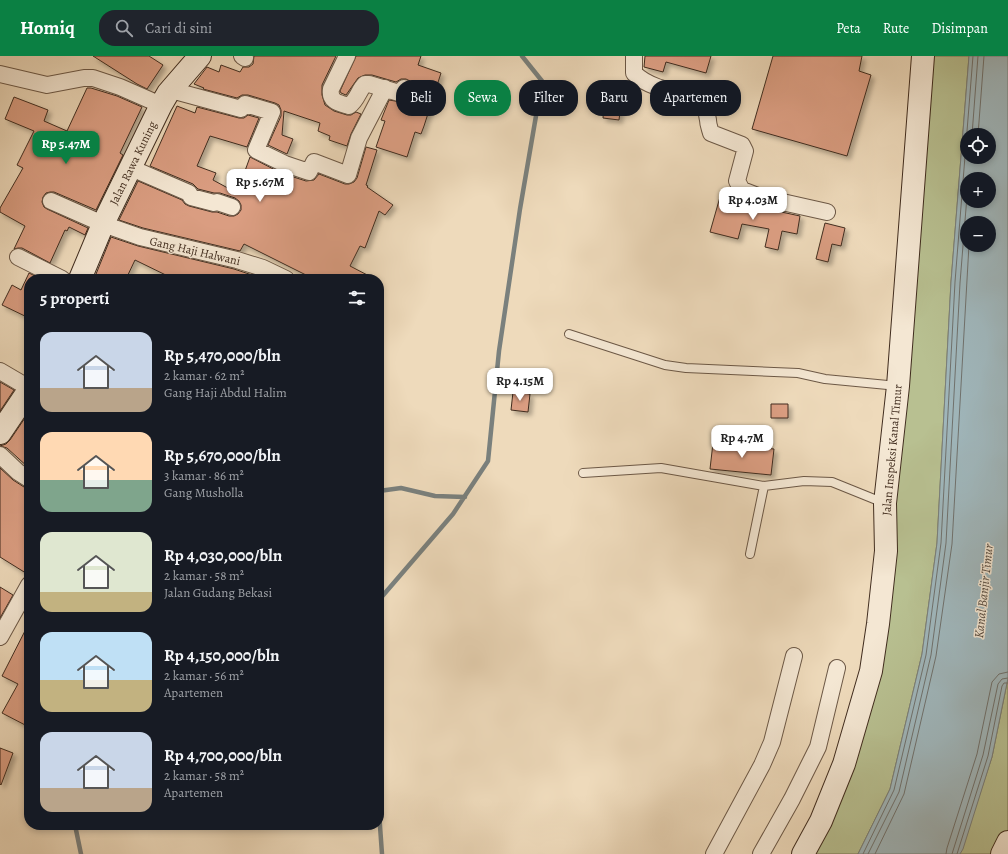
<!DOCTYPE html>
<html lang="id">
<head>
<meta charset="utf-8">
<style>
  :root { --surface:#171b24; --page:#20242c; --text:#f1f3f6; --muted:#9ea1a6; --accent:#0b8043 }
  body { margin:0; font-family:Alegreya,serif; background:var(--page); color:var(--text); height:100vh; display:flex; flex-direction:column; font-size:15px; white-space:nowrap }
  * { box-sizing:border-box; margin:0 }
  p { font-size:13px; color:var(--muted) }
  .icon { flex:none; width:22px; height:22px; fill:none; stroke:currentColor; stroke-width:2; stroke-linecap:round; stroke-linejoin:round }
  .map { position:relative; flex:1; overflow:hidden }
  .sheet { position:absolute; left:24px; top:218px; width:360px; height:556px; display:flex; flex-direction:column; background:var(--surface); border-radius:16px; box-shadow:0 2px 6px #0003 }
  .sheet>* { flex:none }
  .top-card { position:absolute; left:396px; top:24px; width:380px; height:36px; display:flex; gap:8px }
  .tools { position:absolute; left:960px; top:72px; display:grid; gap:8px }
  .tools a { display:grid; place-items:center; width:36px; height:36px; border-radius:50%; background:var(--surface); box-shadow:0 2px 6px #0003; font-size:20px }
  .price { position:absolute; translate:-50% -34px; padding:0 9px; border-radius:8px; background:#fff; color:#222; font-size:13px; line-height:26px; filter:drop-shadow(0 1px 2px #0008) }
  .price::after { content:''; position:absolute; left:50%; top:24px; width:12px; height:9px; margin-left:-6px; background:inherit; clip-path:polygon(0 0,100% 0,50% 100%) }
  .price.active { background:var(--accent); color:#fff }
  ul { padding:0; list-style:none }
  li { display:flex; align-items:center; gap:12px; height:100px; padding:0 16px }
  li span { display:grid; place-items:center; flex:none; width:112px; height:80px; border-radius:12px; color:#555 }
  li>.icon { margin-inline-start:auto }
  span .icon { width:48px; height:48px; fill:#fffc; stroke-width:1 }
  li b { font-size:17px }
  h2 { display:flex; justify-content:space-between; align-items:center; height:48px; padding:0 16px; font-size:17px }
  .pill { padding:0 14px; border-radius:16px; background:var(--surface); box-shadow:0 2px 6px #0003; font-size:14px; line-height:36px }
  .pill.active { background:var(--accent); color:#fff }
  header { display:flex; align-items:center; gap:24px; box-sizing:border-box; height:56px; padding:0 20px; background:var(--accent); color:#fff }
  header strong { font-size:19px }
  nav { display:flex; gap:22px; margin-inline-start:auto; font-size:14px }
  .search { width:280px; height:36px; background:var(--page); display:flex; align-items:center; gap:10px; box-sizing:border-box; padding:0 14px; border-radius:16px; color:var(--muted); font-size:15px }
  .map>svg:first-child { display:block }
  .green { fill:#b8c091; stroke:#7c7658 }
  .water { fill:#a0b7bc; stroke:#7a807d; fill-rule:evenodd }
  .lines { fill:none; stroke-linecap:round; stroke-linejoin:round }
  .shore { stroke:#70726e; stroke-width:1 }
  .stream { stroke:#7a807d; stroke-width:4.5 }
  .building { fill:#da9d81; stroke:#412d1f; filter:url(#shadow) }
  .lane-casing { stroke:#6c5846; stroke-width:10 }
  .street-casing { stroke:#6c5846; stroke-width:18 }
  .secondary-casing { stroke:#412d1f; stroke-width:24 }
  .lane { stroke:#f4e7d3; stroke-width:8 }
  .street { stroke:#f4e7d3; stroke-width:16 }
  .secondary { stroke:#f4e7d3; stroke-width:22 }
  .labels { text-anchor:middle; stroke-width:3; stroke-linejoin:round; paint-order:stroke }
  .street-label { font-size:12px; fill:#412d1f; stroke:#f4e7d3 }
  .water-label { font-size:13px; font-style:italic; fill:#54493e; stroke:#f4e7d3 }
</style>
</head>
<body>
<header>
<strong>Homiq</strong>
<div class="search"><svg class="icon" aria-label="search" viewBox="0 0 24 24"><circle cx="10" cy="10" r="6"/><path d="M15 15l6 6"/></svg>Cari di sini</div>
<nav><a>Peta</a><a>Rute</a><a>Disimpan</a></nav>
</header>
<div class="map">
<svg width="1008" height="798" viewBox="0 0 1008 798">
  <defs>
    <filter id="shadow"><feDropShadow dx="3.5" dy="3.5" stdDeviation="2" flood-color="#0004"/></filter>
  </defs>
  <rect width="100%" height="100%" fill="#eedabb"/>
  <filter id="stains"><feTurbulence type="fractalNoise" baseFrequency=".005" numOctaves="4"/><feColorMatrix values="0 0 0 0 .2 0 0 0 0 .09 0 0 0 0 .02 0 0 0 .5 -.17"/></filter>
  <radialGradient id="worn" r=".72"><stop offset=".6" stop-color="#630" stop-opacity="0"/><stop offset="1" stop-color="#630" stop-opacity=".3"/></radialGradient>
  <path class="green" d="M923,0H969L951,226L937,487L922,598L890,733L858,798H803L876,582Z
    M1008,622V786L1002,798H960L992,701Z"/>
  <path class="water" d="M969,0H1008V622L992,701L963,793L960,798H858L890,733L922,598L937,487L951,226ZM967,79H989V101H967ZM967,123H989V145H967ZM967,167H989V189H967Z"/>
  <g class="lines">
    <path class="shore" d="M972,79L978,0
      M978,79L984,0
      M863,798L894,734L926,599L941,487L955,226L973,0
      M868,798L899,736L931,599L946,487L960,227L967,140
      M875,798L904,738L936,600L952,488L969,189
      M946,798L947,792L977,698L992,626L999,618L1008,616
      M952,798L983,699L998,628L1002,623L1008,622
      M957,798L988,700L1002,630L1004,627H1008"/>
    <path class="stream" d="M379,435L401,432L435,440L465,441
      M379,544L453,458L488,405L499,295L520,153L542,25L522,0
      M379,756L382,798
      M75,769L81,798"/>
  </g>
  <path class="building" d="M93,0H149L163,9L147,33L137,28Z
    M254,0H336L322,29V39L325,49L334,55L347,59H351L356,56L361,58L351,78L347,90L329,84L330,80L318,75L320,67L284,55L282,79L293,83L287,98L268,89L281,60V54L279,49L275,47L248,39H242L237,42L203,33L204,32L194,28L207,11L219,16L221,9L240,16L243,11H249L253,8Z
    M356,0H421L418,9L441,17L424,70L421,78L415,76L407,101L376,91L385,65L381,64L389,44L401,46L405,44L413,35V29L410,25L406,23H401L396,26L372,19H365L358,22L346,39L341,37L340,35Z
    M645,0H711L706,17L666,6L663,16L644,11Z
    M773,0H862L859,15L871,19L847,100L752,73Z
    M87,32H91L117,40L142,51L120,97L123,99L96,154L54,136H50L46,137L43,141L42,146L44,151L47,153L88,172L85,179L69,171L67,175L65,174L50,207L22,192H18L14,193L25,170L0,156V152L23,112L17,109L34,75L5,63L14,41L48,54L44,65L67,75Z
    M604,46L621,48L619,64L603,62Z
    M177,50L195,57L197,51L239,62H244L248,59L259,62L247,91L210,80L197,110L216,117L213,124L237,137L250,101L281,117L306,125L314,124L319,118L345,128H349L354,126L357,122L366,91L377,94L366,129L368,130L367,131L393,149L385,159L379,155L365,192L360,190L350,210L375,223H314L244,188L240,195L143,172L119,164L138,125L182,144L185,148L189,150L212,156H217L229,160H234L238,158L241,154V149L239,145L235,142L220,137H214L198,133L193,128L150,110Z
    M720,141L758,151L800,160L797,178L782,175L778,194L765,191L769,173L742,168L738,183L710,176Z
    M825,167L845,172L841,190L832,188L828,206L816,203Z
    M111,181L138,190L234,213L264,223H174L135,204L126,223H94Z
    M29,217L41,223H29V262L2,249L12,229L21,234Z
    M0,326L14,334L0,355Z
    M513,336L530,338L528,356L511,354Z
    M771,348H788V362H771Z
    M29,356V412L7,392L0,390L6,388L10,384Z
    M713,387L774,393L771,419L710,413Z
    M0,412L13,424L24,431L29,432V519L0,501Z
    M0,531L13,539L0,562Z
    M29,567V671L2,657L18,628L2,620Z
    M0,692L13,697L1,729L0,728Z"/>
  <g class="lines">
    <g class="lane-casing">
      <path id="lane" d="M569,278L665,309L686,312L798,317L825,323L898,330
        M583,417L661,412L764,430L804,425L832,426L884,447
        M750,498L764,430"/>
    </g>
    <g class="street-casing">
      <path id="street" d="M242,0L245,2
        M347,0L331,33C329,46 339,47 349,50C358,43 358,35 365,28H369L399,37L404,32
        M634,0V17C649,33 677,36 698,41C707,46 706,55 708,64C708,69 710,73 711,77L742,89L745,95L737,125L742,134L760,141L827,156
        M0,18L47,29L84,22H93L120,31L161,49
        M171,34L241,53L245,48L272,56L256,94L285,108L309,116L314,106L348,119L359,82L385,32
        M131,112L189,137L191,141L214,147L217,146L232,151
        M51,145L103,168L140,181L237,204L263,212L286,223
        M18,201L62,223
        M0,315L29,332
        M0,399L18,416L29,423
        M0,581L29,529
        M714,798L762,709L772,686L794,600
        M761,798L792,743L818,691L837,612"/>
    </g>
    <g class="secondary-casing">
      <path id="secondary" d="M80,223L103,168L161,49L168,37L200,0
        M0,377L29,334
        M803,798L821,765L844,708L871,615L878,568L886,495L885,447L898,330L923,0
        M1002,798L1008,786"/>
    </g>
    <use href="#lane" class="lane"/>
    <use href="#street" class="street"/>
    <use href="#secondary" class="secondary"/>
  </g>
  <g class="labels">
    <g class="street-label">
      <text transform="translate(133 107) rotate(-64)" y="4">Jalan Rawa Kuning</text>
      <text transform="translate(195 195) rotate(13)" y="4">Gang Haji Halwani</text>
      <text transform="translate(892 394) rotate(-85)" y="4">Jalan Inspeksi Kanal Timur</text>
    </g>
    <g class="water-label">
      <text transform="translate(983 535) rotate(-84)" y="5">Kanal Banjir Timur</text>
    </g>
  </g>
  <rect width="100%" height="100%" filter="url(#stains)"/>
  <rect width="100%" height="100%" fill="url(#worn)"/>
</svg>
<div class="tools">
<a><svg class="icon" aria-label="locate" viewBox="0 0 24 24"><circle cx="12" cy="12" r="6"/><path d="M12 2v4M12 18v4M2 12h4M18 12h4"/></svg></a>
<a>+</a>
<a>−</a>
</div>
<b class="price active" style="left:66px;top:109px">Rp 5.47M</b>
<b class="price" style="left:260px;top:147px">Rp 5.67M</b>
<b class="price" style="left:753px;top:165px">Rp 4.03M</b>
<b class="price" style="left:520px;top:346px">Rp 4.15M</b>
<b class="price" style="left:742px;top:403px">Rp 4.7M</b>
<div class="top-card">
<a class="pill">Beli</a>
<a class="pill active">Sewa</a>
<a class="pill">Filter</a>
<a class="pill">Baru</a>
<a class="pill">Apartemen</a>
</div>
<section class="sheet">
<h2>5 properti<svg class="icon" aria-label="filters" viewBox="0 0 24 24"><path d="M4 7h16M4 17h16"/><circle cx="9" cy="7" r="2"/><circle cx="15" cy="17" r="2"/></svg></h2>
<ul>
<li><span style="background:linear-gradient(#c9d6e8 70%,#b9a48a 0)"><svg class="icon" aria-label="home" viewBox="0 0 24 24"><path d="M3 11l9-7 9 7M6 9v11h12V9"/></svg></span><div><b>Rp 5,470,000/bln</b><p>2 kamar · 62 m²</p><p>Gang Haji Abdul Halim</p></div></li>
<li><span style="background:linear-gradient(#ffd9b3 60%,#7fa58c 0)"><svg class="icon" aria-label="home" viewBox="0 0 24 24"><path d="M3 11l9-7 9 7M6 9v11h12V9"/></svg></span><div><b>Rp 5,670,000/bln</b><p>3 kamar · 86 m²</p><p>Gang Musholla</p></div></li>
<li><span style="background:linear-gradient(#dfe7d0 75%,#c2b280 0)"><svg class="icon" aria-label="home" viewBox="0 0 24 24"><path d="M3 11l9-7 9 7M6 9v11h12V9"/></svg></span><div><b>Rp 4,030,000/bln</b><p>2 kamar · 58 m²</p><p>Jalan Gudang Bekasi</p></div></li>
<li><span style="background:linear-gradient(#bfe0f5 60%,#c2b280 0)"><svg class="icon" aria-label="home" viewBox="0 0 24 24"><path d="M3 11l9-7 9 7M6 9v11h12V9"/></svg></span><div><b>Rp 4,150,000/bln</b><p>2 kamar · 56 m²</p><p>Apartemen</p></div></li>
<li><span style="background:linear-gradient(#c9d6e8 70%,#b9a48a 0)"><svg class="icon" aria-label="home" viewBox="0 0 24 24"><path d="M3 11l9-7 9 7M6 9v11h12V9"/></svg></span><div><b>Rp 4,700,000/bln</b><p>2 kamar · 58 m²</p><p>Apartemen</p></div></li>
</ul>
</section>
</div>
</body>
</html>
